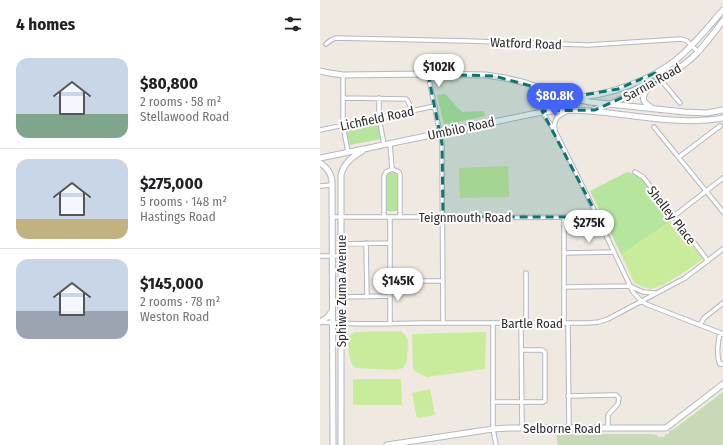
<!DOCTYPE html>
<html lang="en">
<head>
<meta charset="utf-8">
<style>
  :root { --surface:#fff; --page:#f2f2f2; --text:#202124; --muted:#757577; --line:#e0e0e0; --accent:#4264fb }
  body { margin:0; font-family:"Fira Sans Condensed",sans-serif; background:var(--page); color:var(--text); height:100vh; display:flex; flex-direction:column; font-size:15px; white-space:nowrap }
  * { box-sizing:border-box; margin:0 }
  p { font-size:13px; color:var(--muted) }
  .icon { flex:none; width:22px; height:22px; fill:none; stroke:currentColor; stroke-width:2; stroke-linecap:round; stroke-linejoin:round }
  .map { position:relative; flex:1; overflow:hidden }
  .details { display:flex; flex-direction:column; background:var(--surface); width:320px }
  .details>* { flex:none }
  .price { position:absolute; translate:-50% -34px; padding:0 9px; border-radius:14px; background:#fff; color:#222; font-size:13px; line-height:26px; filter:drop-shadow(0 1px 2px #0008) }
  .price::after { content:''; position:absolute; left:50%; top:24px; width:12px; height:9px; margin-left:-6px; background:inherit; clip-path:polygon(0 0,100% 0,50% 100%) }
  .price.current { background:var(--accent); color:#fff }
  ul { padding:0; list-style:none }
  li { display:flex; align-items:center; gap:12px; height:100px; padding:0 16px }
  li+li { border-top:1px solid var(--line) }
  li span { display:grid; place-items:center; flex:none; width:112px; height:80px; border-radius:12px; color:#555 }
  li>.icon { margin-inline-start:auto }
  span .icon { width:48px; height:48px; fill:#fffc; stroke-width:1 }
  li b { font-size:17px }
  h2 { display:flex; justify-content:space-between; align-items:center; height:48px; padding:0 16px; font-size:17px }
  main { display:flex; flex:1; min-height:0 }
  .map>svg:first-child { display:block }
  .green { fill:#b6e59e }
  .cemetery { fill:#c8d9b8 }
  .pitch { fill:#c9ec9a }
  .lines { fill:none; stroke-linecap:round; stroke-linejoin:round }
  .street-casing { stroke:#b4b7c1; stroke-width:5.5 }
  .secondary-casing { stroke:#b4b7c1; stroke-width:7 }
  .street { stroke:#fff; stroke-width:3.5 }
  .secondary { stroke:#fff; stroke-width:5 }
  .marked { fill:#0f766e; fill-opacity:0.2; stroke:#0f766e; stroke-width:3; stroke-dasharray:8 5; stroke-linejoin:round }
  .labels { text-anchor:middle; stroke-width:4; stroke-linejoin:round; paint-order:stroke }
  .street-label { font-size:13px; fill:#2e2e2e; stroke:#fff }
</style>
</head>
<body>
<main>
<section class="details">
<h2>4 homes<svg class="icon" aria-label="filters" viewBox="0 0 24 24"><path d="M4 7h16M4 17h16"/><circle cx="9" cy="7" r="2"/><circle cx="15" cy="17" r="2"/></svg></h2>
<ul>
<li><span style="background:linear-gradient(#c9d6e8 70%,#7fa58c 0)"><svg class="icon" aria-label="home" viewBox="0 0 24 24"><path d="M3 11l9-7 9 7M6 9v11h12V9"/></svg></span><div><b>$80,800</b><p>2 rooms · 58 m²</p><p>Stellawood Road</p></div></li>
<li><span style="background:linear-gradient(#c9d6e8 75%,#c2b280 0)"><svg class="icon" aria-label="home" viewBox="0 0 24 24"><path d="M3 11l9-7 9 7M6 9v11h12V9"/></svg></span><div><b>$275,000</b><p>5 rooms · 148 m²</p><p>Hastings Road</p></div></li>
<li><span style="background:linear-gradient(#c9d6e8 65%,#9aa5b1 0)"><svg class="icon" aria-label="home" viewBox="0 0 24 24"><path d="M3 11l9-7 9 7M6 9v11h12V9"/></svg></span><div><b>$145,000</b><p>2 rooms · 78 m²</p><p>Weston Road</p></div></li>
</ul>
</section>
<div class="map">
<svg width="403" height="445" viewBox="0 0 403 445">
  <rect width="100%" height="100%" fill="#efe9e1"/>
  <path class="green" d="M125,94L139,109L141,110L142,112L164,111L165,116L124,125L117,95Z
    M58,120L62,139L29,145L26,127L27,126Z
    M76,172L78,174V211H66L65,176L67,174Z
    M307,172L318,175L322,178L353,219L303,254L302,256L270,191Z"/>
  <path class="cemetery" d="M403,392V445H238L236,434H328L337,435L338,437H344L346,434H349V431L353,430Z"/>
  <path class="pitch" d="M188,166L189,197L140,198L139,168Z
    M350,221L354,223L383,259L366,271L343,285L331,289L323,287L315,283L313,280L302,256L303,254Z
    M81,331L85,335L88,340L87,362L83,368L76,370L37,368C34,367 34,367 32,364C29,359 27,340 30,335C32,333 34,333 36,332Z
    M166,332L165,369L107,377L102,375L93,370L92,334Z
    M33,379H81L82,405H33Z
    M110,389L115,415L97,418L92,393Z"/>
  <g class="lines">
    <g class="street-casing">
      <path id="street" d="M6,44L11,40L16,38L148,41L268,45L361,39L367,41L378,52
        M335,73L360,103
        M108,74L122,144L123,323
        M23,75V126L28,152
        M23,98L86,99L88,101L92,111
        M59,98V117L64,145
        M222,112L235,131L265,191L313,292L321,301L326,304L403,334
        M334,127L403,212
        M0,130L115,106
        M235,130C233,118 238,116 248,111
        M70,144L72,169
        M359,157L400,126
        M72,169L79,172L80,175V217
        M315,172L323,177L354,216L388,261
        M0,186L12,185
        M354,216L403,178
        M12,217H123L130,218L278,217
        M64,217V176L66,172L72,169
        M46,243L47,297
        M21,244L70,243
        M244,253L293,252
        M0,256H21
        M206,273V323
        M70,281H123
        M244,287L310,286L323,292L335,293
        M21,297L70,296
        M0,322C34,325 69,324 104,323C159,323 213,323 268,323L279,322L288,319L365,278L403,249
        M173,323V429L176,445
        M201,323L202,428
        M244,323V217
        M248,323L249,428
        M70,324V217
        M380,325L384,318L403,303
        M400,333C398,341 396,356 400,364H403
        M248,396L293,395H296L299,398L298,404L288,415V428
        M173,402H223L225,401V352L222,350H201"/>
    </g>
    <g class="secondary-casing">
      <path id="secondary" d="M0,71L9,73L23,75L108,74L166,75L185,78L206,83L243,96L270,102L365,112L387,113L403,110
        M329,86C322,96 320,101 332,108
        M253,97C286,97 332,80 357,59C374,45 388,27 403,10
        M273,110C287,106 300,100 313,93C337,81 359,72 378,52C387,42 395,31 403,21
        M0,158L222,112C238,110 253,110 268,111C313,114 358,126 403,118
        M0,163C7,167 11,173 12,181L13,445
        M0,322L8,317L12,311
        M21,445V175C24,163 32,157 42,151
        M67,445L173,429L189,428H346L403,384"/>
    </g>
    <use href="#street" class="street"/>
    <use href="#secondary" class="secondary"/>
  </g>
  <path class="marked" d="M335,73L341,80L275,110L222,111L278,217H123L122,144L108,74L174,76L252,97L298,89Z"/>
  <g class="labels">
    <g class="street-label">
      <text transform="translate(206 43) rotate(2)" y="5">Watford Road</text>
      <text transform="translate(332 82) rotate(-29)" y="5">Sarnia Road</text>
      <text transform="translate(57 118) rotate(-12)" y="5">Lichfield Road</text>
      <text transform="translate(141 128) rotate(-12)" y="5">Umbilo Road</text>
      <text transform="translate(352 215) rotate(52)" y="5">Shelley Place</text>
      <text x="145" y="222">Teignmouth Road</text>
      <text transform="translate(21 291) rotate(-90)" y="5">Sphiwe Zuma Avenue</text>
      <text x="212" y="328">Bartle Road</text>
      <text x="242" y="433">Selborne Road</text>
    </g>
  </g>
</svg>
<b class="price" style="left:119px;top:88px">$102K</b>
<b class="price current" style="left:235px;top:117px">$80.8K</b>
<b class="price" style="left:269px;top:244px">$275K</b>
<b class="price" style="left:78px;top:302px">$145K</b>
</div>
</main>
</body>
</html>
